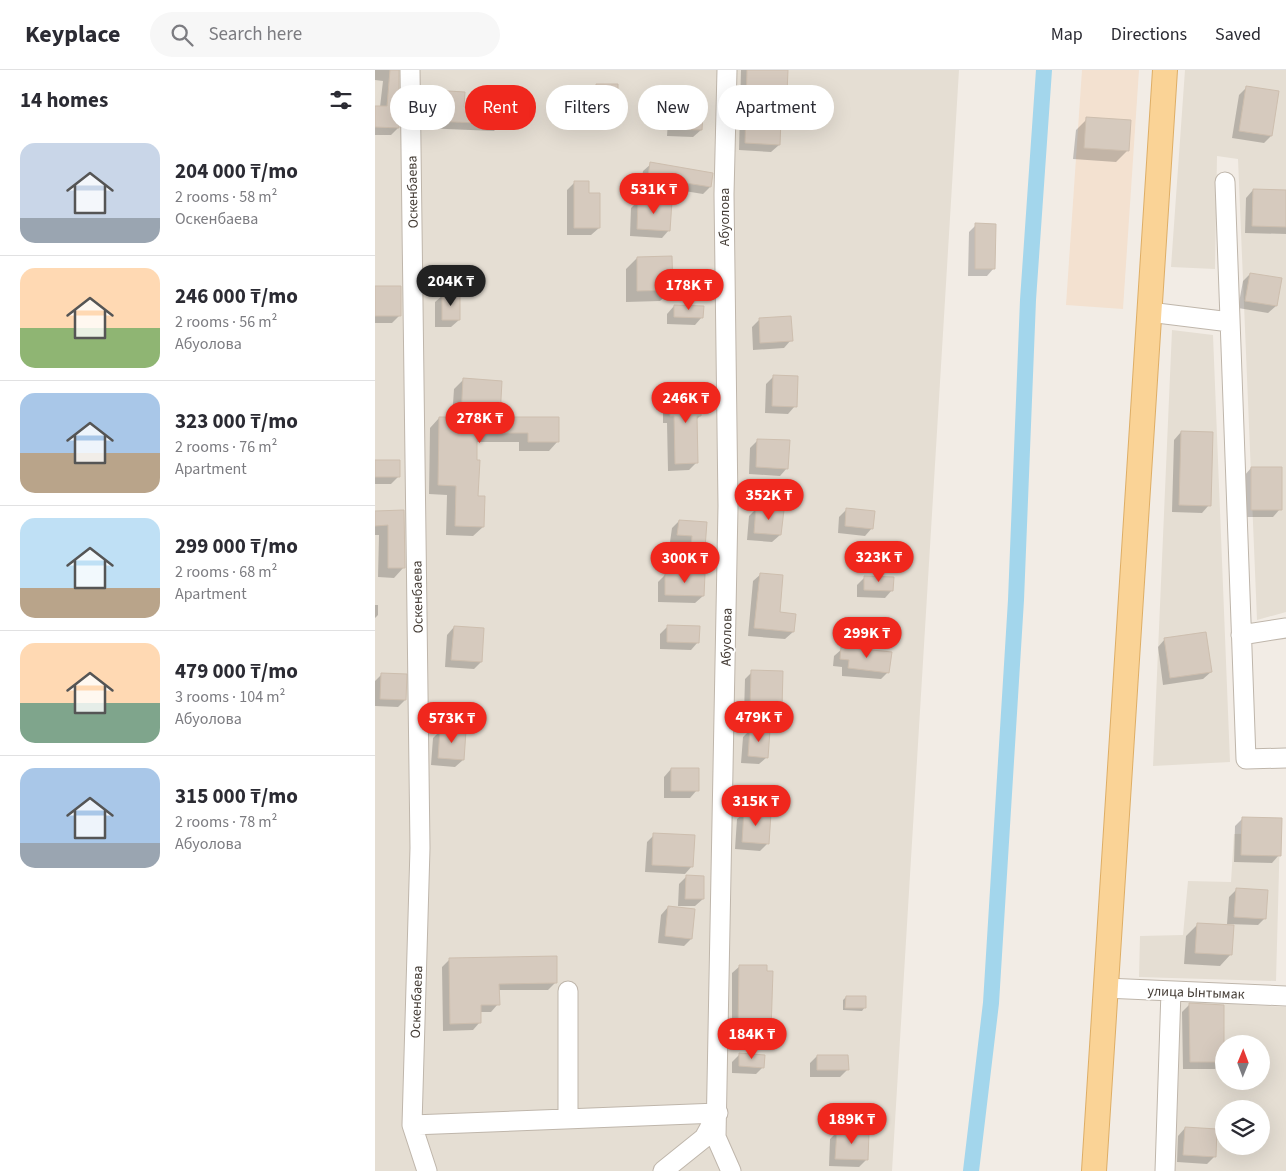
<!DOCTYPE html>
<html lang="en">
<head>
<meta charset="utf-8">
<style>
  :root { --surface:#fff; --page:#f7f7f7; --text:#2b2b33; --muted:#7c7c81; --line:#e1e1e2; --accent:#f0271d }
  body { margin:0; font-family:"Source Sans 3",sans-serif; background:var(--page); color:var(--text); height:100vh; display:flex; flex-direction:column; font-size:19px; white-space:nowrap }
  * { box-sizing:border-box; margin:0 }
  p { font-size:16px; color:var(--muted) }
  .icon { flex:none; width:28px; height:28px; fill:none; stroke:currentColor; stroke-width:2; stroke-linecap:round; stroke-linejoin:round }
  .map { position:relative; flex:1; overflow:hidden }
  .details { display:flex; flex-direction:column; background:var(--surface); width:375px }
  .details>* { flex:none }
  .hud { position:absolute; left:15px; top:15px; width:475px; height:45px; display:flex; gap:10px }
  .needle { width:32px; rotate:1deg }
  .fabs { position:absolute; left:840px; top:965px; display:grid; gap:10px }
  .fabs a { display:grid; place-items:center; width:55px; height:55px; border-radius:50%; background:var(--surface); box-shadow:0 5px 20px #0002; font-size:25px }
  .price { position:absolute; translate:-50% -42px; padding:0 11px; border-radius:18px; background:var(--accent); color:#fff; font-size:16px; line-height:32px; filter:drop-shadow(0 1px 2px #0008) }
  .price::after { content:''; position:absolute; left:50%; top:30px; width:15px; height:11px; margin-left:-8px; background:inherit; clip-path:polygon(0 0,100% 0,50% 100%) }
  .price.selected { background:#222; color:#fff }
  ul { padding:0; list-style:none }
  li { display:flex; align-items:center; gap:15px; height:125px; padding:0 20px }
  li+li { border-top:1px solid var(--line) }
  li span { display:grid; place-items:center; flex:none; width:140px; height:100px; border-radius:15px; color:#555 }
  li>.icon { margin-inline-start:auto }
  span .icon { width:60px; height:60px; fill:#fffc; stroke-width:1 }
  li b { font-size:21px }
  h2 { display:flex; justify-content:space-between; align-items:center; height:60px; padding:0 20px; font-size:21px }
  .tag { padding:0 18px; border-radius:22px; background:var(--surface); box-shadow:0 5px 20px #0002; font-size:18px; line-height:45px }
  .tag.selected { background:var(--accent); color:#fff }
  header { display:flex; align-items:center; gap:30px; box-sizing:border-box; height:70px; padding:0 25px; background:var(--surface); border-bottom:1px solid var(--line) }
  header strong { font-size:24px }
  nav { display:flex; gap:28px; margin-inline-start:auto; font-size:18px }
  .search { width:350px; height:45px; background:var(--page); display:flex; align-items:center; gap:12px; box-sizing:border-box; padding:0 18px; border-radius:28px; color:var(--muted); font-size:19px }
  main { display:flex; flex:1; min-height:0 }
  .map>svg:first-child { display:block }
  .residential { fill:#e5ded3; fill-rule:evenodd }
  .commercial { fill:#f3e1d0 }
  .shadow { fill:#0003 }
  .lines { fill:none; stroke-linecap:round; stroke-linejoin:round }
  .canal { stroke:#a3d6ec; stroke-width:16 }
  .building { fill:#d6cabe; stroke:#cdbeae }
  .minor-casing { stroke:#bfb6ab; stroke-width:21 }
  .major-casing { stroke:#deae66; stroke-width:26 }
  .minor { stroke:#fff; stroke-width:19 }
  .major { stroke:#fad396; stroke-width:24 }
  .labels { text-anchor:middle; stroke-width:4; stroke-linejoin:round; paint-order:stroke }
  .street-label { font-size:14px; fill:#443c35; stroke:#fff }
</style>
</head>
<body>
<header>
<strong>Keyplace</strong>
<div class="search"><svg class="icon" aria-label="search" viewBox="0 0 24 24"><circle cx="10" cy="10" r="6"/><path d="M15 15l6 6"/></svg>Search here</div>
<nav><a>Map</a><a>Directions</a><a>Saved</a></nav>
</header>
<main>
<section class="details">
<h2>14 homes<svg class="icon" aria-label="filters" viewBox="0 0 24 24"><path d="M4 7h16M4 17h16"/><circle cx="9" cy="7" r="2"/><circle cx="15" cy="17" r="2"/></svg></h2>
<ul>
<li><span style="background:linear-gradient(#c9d6e8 75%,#9aa5b1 0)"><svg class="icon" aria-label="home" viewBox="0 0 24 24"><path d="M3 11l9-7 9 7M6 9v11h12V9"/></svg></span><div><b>204 000 ₸/mo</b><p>2 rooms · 58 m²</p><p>Оскенбаева</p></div></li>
<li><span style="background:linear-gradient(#ffd9b3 60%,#8fb573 0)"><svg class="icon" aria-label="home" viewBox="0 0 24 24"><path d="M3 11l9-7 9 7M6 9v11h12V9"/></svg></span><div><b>246 000 ₸/mo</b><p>2 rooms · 56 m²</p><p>Абуолова</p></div></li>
<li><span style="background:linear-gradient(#a9c7e8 60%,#b9a48a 0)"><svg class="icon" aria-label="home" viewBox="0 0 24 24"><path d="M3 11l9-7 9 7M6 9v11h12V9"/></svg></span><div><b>323 000 ₸/mo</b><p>2 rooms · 76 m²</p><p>Apartment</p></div></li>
<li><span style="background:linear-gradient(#bfe0f5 70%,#b9a48a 0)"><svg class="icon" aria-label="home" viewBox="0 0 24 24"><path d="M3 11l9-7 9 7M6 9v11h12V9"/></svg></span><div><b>299 000 ₸/mo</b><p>2 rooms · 68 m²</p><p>Apartment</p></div></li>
<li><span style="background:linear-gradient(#ffd9b3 60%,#7fa58c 0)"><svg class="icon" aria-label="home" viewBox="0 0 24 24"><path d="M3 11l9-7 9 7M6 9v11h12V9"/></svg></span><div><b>479 000 ₸/mo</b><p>3 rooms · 104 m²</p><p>Абуолова</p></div></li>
<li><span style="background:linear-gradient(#a9c7e8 75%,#9aa5b1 0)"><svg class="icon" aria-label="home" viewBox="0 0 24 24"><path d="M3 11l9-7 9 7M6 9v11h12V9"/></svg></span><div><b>315 000 ₸/mo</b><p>2 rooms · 78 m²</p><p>Абуолова</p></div></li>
</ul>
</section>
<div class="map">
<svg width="911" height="1101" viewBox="0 0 911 1101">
  <rect width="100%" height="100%" fill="#f2ece5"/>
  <path class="residential" d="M0,0H584L517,1101H0Z
    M810,0H911V542L882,550L863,89L842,86L840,199L796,197Z
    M797,260L838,265L855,692L778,696Z
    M905,763L901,911L764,907L765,866L808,865L813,811L856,812L859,764Z
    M806,931L911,937V1101H800ZM849,974H886V1011H849ZM849,1039H886V1076H849Z"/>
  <path class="commercial" d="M707,0H764L748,239L691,235Z"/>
  <path class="shadow" d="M0,0H23V58L16,65H0V38L5,37L8,11L0,10Z
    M366,0H412L411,23L406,28L404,75L396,82L364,80Z
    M222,15L242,41L230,52H210V26Z
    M872,17L896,66L889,73L857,68L864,25Z
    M57,22L88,39L126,53L119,61L48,58L50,29Z
    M301,27L326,60L318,67L292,66L294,34Z
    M712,49L752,81L741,92L698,89L701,60Z
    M276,94L335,117L328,124L266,114L268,101Z
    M199,113L213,124L224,158L216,165H192V120Z
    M878,120L911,121V164L870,163L871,128Z
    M263,131L294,160L287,168L255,166L256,138Z
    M601,155L619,198L612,206H593L594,162Z
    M262,188L297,220L285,231L251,232V199Z
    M875,204L901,236L893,243L863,238L868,211Z
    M0,218L25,245L17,253H0Z
    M68,225L84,250L76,257H60V232Z
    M299,236L327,247L320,255L292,254V244Z
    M384,250L416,270L409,278L378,280L377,257Z
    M398,307L420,336L413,344L390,343L391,314Z
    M88,310L124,349L183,371L174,381H144V372H100L101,427L108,457L98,466L71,465L72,425L54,424L55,358L64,348L77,349L79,319Z
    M296,321L325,346L321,350V393L314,400L293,401L292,353H288V328Z
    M806,362L834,435L827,443L797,442L799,370Z
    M383,370L412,398L405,406L374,404L375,378Z
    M0,392L24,406L16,414H0Z
    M876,398L905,439L898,447H869V406Z
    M382,438L405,465L397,472L372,470L374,446Z
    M472,439L497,458L490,466L463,463L464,447Z
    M28,441L29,497L19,508L3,507L4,465H0V442Z
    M304,451L328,477L321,485L309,484L310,473L295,472L297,458Z
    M291,504L328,526L320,533L283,532V512Z
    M386,504L403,544L420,545L418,562L410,569L373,566L378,511Z
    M490,507L517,520L510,528L482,527V515Z
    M0,535H3V545L0,548Z
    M293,556L323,572L316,580L285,579V564Z
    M79,557L106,592L99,599L70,597L72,565Z
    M790,569L836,602L828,609L788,615L783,577Z
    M467,579L513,602L506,609L467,606V597L458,596L459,586Z
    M377,602L406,637L398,644H369L370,609Z
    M7,604L30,630L23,637L0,636V611Z
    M375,660L392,687L384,694L366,693L368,667Z
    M65,661L88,690L80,697L56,695L58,668Z
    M296,699L322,720L315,728H289V707Z
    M370,742L392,774L385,781L360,779L362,749Z
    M867,749L904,785L897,793L859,792L860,756Z
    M279,765L317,796L310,804L270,802L272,772Z
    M312,806L328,829L320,836H303L304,814Z
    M861,820L890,848L883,855L852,854L854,827Z
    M293,837L316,869L309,876L283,873L286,845Z
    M822,855L856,884L845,896L809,894L811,866Z
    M74,890L181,912L173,920H123V934L116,942H105V952L98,960L68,961L67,897Z
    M365,896L394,960L387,968L357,966V903Z
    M471,927L490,937L487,941L468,940V930Z
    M815,934L848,991L840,999H808L807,942Z
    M365,984L388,997L381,1004L357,1003V992Z
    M442,986L472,1000L465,1007H435V993Z
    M810,1058L839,1087L832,1094L802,1092L803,1066Z
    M462,1062L491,1090L484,1097L454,1096L455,1069Z"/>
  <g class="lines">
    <path class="canal" d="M596,1101L616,933L641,530L653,230L669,0"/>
  </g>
  <path class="building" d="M15,0H24V58L0,57V36H12Z
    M372,0H413L412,23H407L405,75L370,73Z
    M221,14H243V42H221Z
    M871,16L904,21L897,66L864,61Z
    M56,20L90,22L89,37L128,39L127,54L55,51Z
    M301,25L329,27L327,60L299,59Z
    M711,47L756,50L754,81L709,78Z
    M275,92L338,103L336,117L273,107Z
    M199,111H214V123H225V158H199Z
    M878,119L911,120V157L877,156Z
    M263,130L297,131L295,161L262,159Z
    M600,153L621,154L620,199H600Z
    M297,186L298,220L262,221V187Z
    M875,203L907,208L902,236L870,231Z
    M0,216H26V246H0Z
    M67,224H85V250H67Z
    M299,235L329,236L328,248L299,247Z
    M416,246L418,271L385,273L384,248Z
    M398,305L423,306L422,337L397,336Z
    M88,308L127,311L125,347H184V372H153V363H102V390H105L103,426H110L109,457L80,456L81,416L63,415L64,347H86Z
    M295,320H326V346H322L323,393L300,394L299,346H295Z
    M806,361L838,362L836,436L804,435Z
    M382,369L415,370L413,399L381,397Z
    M0,390H25V407H0Z
    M876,397H907V440H876Z
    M381,437L409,440L406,465L379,463Z
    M471,438L500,441L498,459L470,456Z
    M29,440L30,498H13V455L0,456V441Z
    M304,450L332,452L330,478L316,477L317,466L302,465Z
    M290,503L330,504L329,526L290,525Z
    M385,503L408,505L405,542L421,544L419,562L379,558Z
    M489,506L519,507L518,521L489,520Z
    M292,555L325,556L324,573L292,572Z
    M79,556L109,558L107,592L76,590Z
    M831,562L837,602L795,608L789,568Z
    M466,577L517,582L514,603L473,598L474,590L465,589Z
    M376,600L408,601L407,638L375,637Z
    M6,603L32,604L31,630L5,629Z
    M375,658L395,660L393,688L373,686Z
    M65,659L91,661L89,690L63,688Z
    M296,698H324V721H296Z
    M369,740L396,743L394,774L367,772Z
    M867,747L907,748L906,786L866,785Z
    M278,763L320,765L318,797L277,795Z
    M311,805L329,806V829H310Z
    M861,818L893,820L891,849L859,847Z
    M293,836L320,839L317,869L290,866Z
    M822,853L859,855L857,885L820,883Z
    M182,886V913L124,914L125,935H106V953L75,954L74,888Z
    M364,895H392V901H398L396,961L363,959Z
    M471,926H491V938H470Z
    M814,933L849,935V992H815Z
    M364,983L390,985L389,998L364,996Z
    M442,985H473L474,1000H442Z
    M810,1057L842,1059L841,1087L808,1085Z
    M462,1060L494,1062L493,1090L460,1089Z"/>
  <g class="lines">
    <g class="minor-casing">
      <path id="minor" d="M35,0L45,778L37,1055L52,1101
        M352,0L349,124L353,436L341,1067L356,1101
        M850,112L871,689L911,688
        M774,242L855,252
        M866,565L911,558
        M730,918L911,926
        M193,921V1047
        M37,1055L343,1043
        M288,1101L329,1068L341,1046
        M790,1101L796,921"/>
    </g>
    <g class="major-casing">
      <path id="major" d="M719,1101L790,0"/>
    </g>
    <use href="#minor" class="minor"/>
    <use href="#major" class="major"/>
  </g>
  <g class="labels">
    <g class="street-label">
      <text transform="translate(37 122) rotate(-91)" y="5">Оскенбаева</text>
      <text transform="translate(349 147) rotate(-90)" y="5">Абуолова</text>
      <text transform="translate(42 527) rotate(-91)" y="5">Оскенбаева</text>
      <text transform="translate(351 567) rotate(-89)" y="5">Абуолова</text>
      <text transform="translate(821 922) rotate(2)" y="5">улица Ынтымак</text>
      <text transform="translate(41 932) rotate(-88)" y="5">Оскенбаева</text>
    </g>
  </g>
</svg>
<div class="fabs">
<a><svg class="needle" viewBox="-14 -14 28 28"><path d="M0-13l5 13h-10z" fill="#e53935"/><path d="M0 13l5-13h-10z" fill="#7c7c81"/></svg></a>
<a><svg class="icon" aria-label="layers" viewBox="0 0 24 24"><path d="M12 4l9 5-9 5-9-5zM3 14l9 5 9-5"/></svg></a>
</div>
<b class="price" style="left:279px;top:145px">531K ₸</b>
<b class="price selected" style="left:76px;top:237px">204K ₸</b>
<b class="price" style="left:314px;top:241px">178K ₸</b>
<b class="price" style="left:311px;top:354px">246K ₸</b>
<b class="price" style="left:105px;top:374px">278K ₸</b>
<b class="price" style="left:394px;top:451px">352K ₸</b>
<b class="price" style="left:504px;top:513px">323K ₸</b>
<b class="price" style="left:310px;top:514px">300K ₸</b>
<b class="price" style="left:492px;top:589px">299K ₸</b>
<b class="price" style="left:384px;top:673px">479K ₸</b>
<b class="price" style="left:77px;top:674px">573K ₸</b>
<b class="price" style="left:381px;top:757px">315K ₸</b>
<b class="price" style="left:377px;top:990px">184K ₸</b>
<b class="price" style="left:477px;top:1075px">189K ₸</b>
<div class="hud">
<a class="tag">Buy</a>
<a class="tag selected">Rent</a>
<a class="tag">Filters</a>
<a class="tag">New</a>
<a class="tag">Apartment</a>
</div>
</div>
</main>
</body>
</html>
